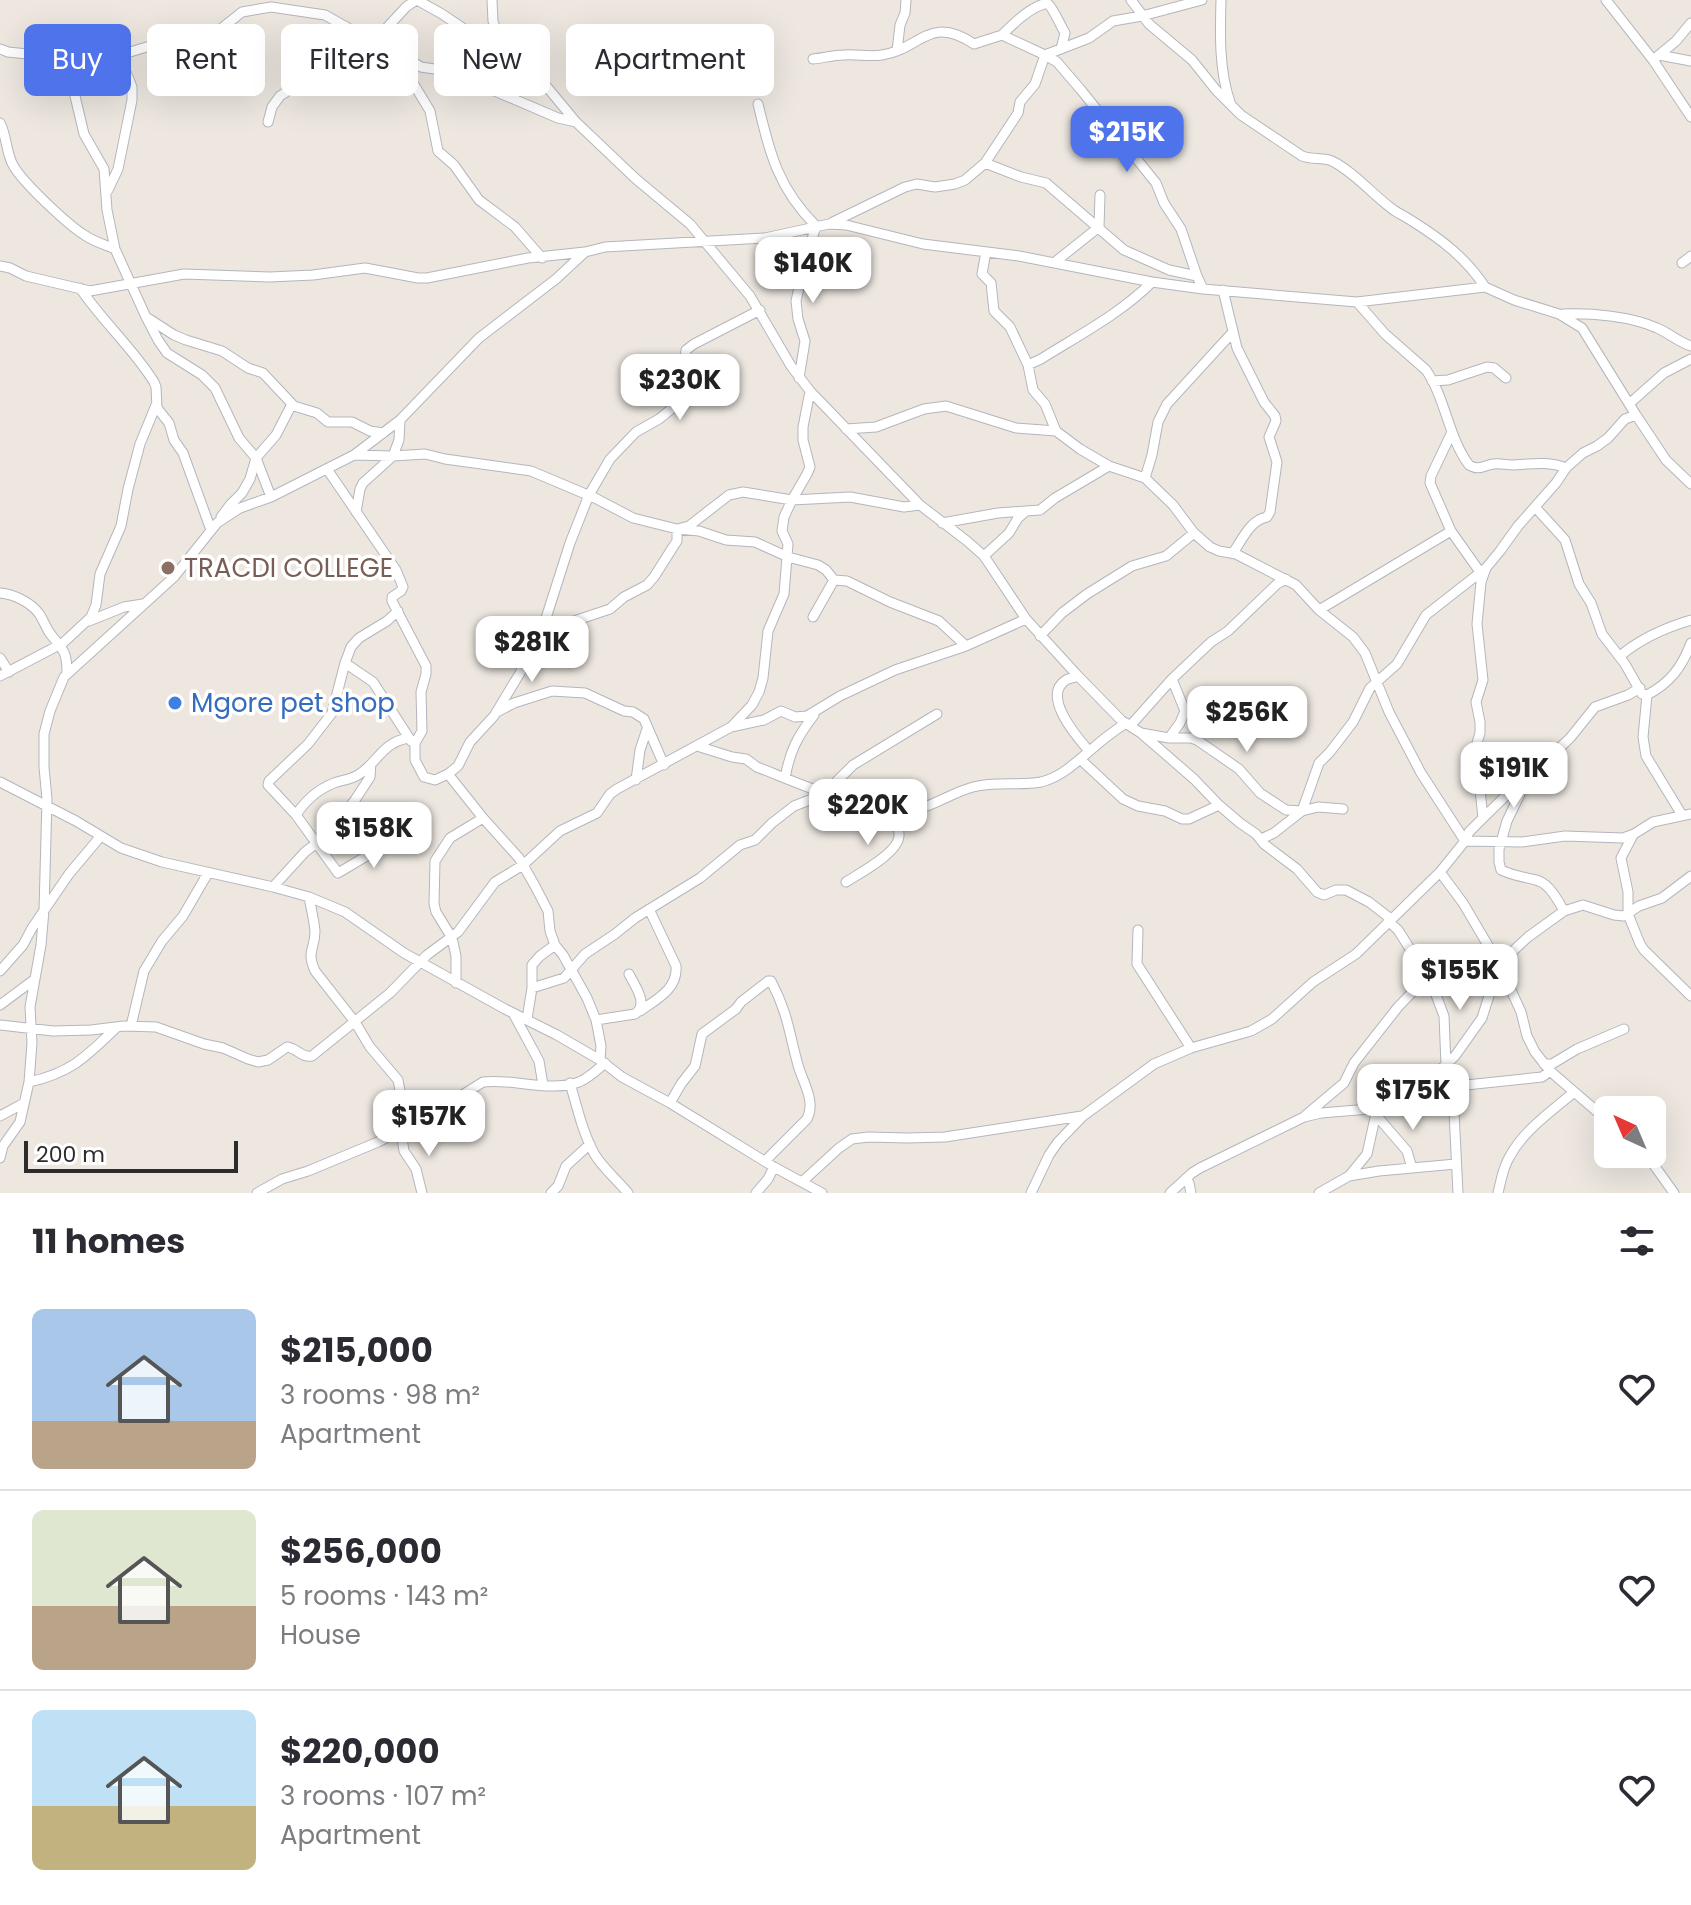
<!DOCTYPE html>
<html lang="en">
<head>
<meta charset="utf-8">
<style>
  :root { --surface:#fff; --page:#f7f7f7; --text:#2b2b33; --muted:#7c7c81; --line:#e1e1e2; --accent:#4e73eb }
  body { margin:0; font-family:Poppins,sans-serif; background:var(--page); color:var(--text); height:100vh; display:flex; flex-direction:column; font-size:30px; white-space:nowrap }
  * { box-sizing:border-box; margin:0 }
  p { font-size:26px; color:var(--muted) }
  .icon { flex:none; width:44px; height:44px; fill:none; stroke:currentColor; stroke-width:2; stroke-linecap:round; stroke-linejoin:round }
  .map { position:relative; height:1193px; overflow:hidden }
  .details { display:flex; flex-direction:column; background:var(--surface); flex:1 }
  .details>* { flex:none }
  .guide { position:absolute; left:24px; top:24px; width:800px; height:72px; display:flex; gap:16px }
  .needle { width:52px; rotate:316deg }
  .controls { position:absolute; left:1594px; top:1096px; display:grid; gap:16px }
  .controls a { display:grid; place-items:center; width:72px; height:72px; border-radius:12px; background:var(--surface); box-shadow:0 8px 32px #0002; font-size:40px }
  .scale { position:absolute; left:24px; bottom:20px; width:214px; box-sizing:border-box; padding-left:8px; border:4px solid #2c2c2c; border-top:0; font-size:22px; line-height:28px; white-space:nowrap; color:#2c2c2c; -webkit-text-stroke:6px #fff; paint-order:stroke }
  .price { position:absolute; translate:-50% -68px; padding:0 18px; border-radius:16px; background:#fff; color:#222; font-size:26px; line-height:52px; filter:drop-shadow(0 2px 4px #0008) }
  .price::after { content:''; position:absolute; left:50%; top:48px; width:24px; height:18px; margin-left:-12px; background:inherit; clip-path:polygon(0 0,100% 0,50% 100%) }
  .price.on { background:var(--accent); color:#fff }
  ul { padding:0; list-style:none }
  li { display:flex; align-items:center; gap:24px; height:200px; padding:0 32px }
  li+li { border-top:2px solid var(--line) }
  li span { display:grid; place-items:center; flex:none; width:224px; height:160px; border-radius:12px; color:#555 }
  li>.icon { margin-inline-start:auto }
  span .icon { width:96px; height:96px; fill:#fffc; stroke-width:1 }
  li b { font-size:34px }
  h2 { display:flex; justify-content:space-between; align-items:center; height:96px; padding:0 32px; font-size:34px }
  .tag { padding:0 28px; border-radius:12px; background:var(--surface); box-shadow:0 8px 32px #0002; font-size:28px; line-height:72px }
  .tag.on { background:var(--accent); color:#fff }
  .map>svg:first-child { display:block }
  .lines { fill:none; stroke-linecap:round; stroke-linejoin:round }
  .minor-casing { stroke:#b3b6be; stroke-width:11 }
  .minor { stroke:#fff; stroke-width:9 }
  .education-dot { fill:#8d6e63; stroke:#fff; stroke-width:3 }
  .shop-dot { fill:#3f7fe0; stroke:#fff; stroke-width:3 }
  .labels { text-anchor:middle; stroke-width:7; stroke-linejoin:round; paint-order:stroke }
  .education-label { font-size:26px; fill:#785e54; stroke:#fff; text-anchor:start }
  .shop-label { font-size:26px; fill:#366cbe; stroke:#fff; text-anchor:start }
</style>
</head>
<body>
<div class="map">
<svg width="1691" height="1193" viewBox="0 0 1691 1193">
  <rect width="100%" height="100%" fill="#ede7e0"/>
  <g class="lines">
    <g class="minor-casing">
      <path id="minor" d="M417,0L442,14L542,81L576,122L636,179L690,224L750,296L791,366L810,391L920,505L967,541L984,556L1026,619
        M492,0L493,21L504,56
        M1131,0L1149,24L1192,60L1216,90L1241,115L1302,156C1312,160 1323,157 1332,161C1354,172 1371,193 1391,208C1397,213 1405,216 1412,221C1441,239 1466,258 1485,287
        M1221,0C1220,34 1219,70 1230,102
        M1606,0L1653,60L1691,117
        M1002,35C1014,23 1030,7 1047,3C1053,7 1060,25 1065,33L1061,49
        M0,49L8,52L66,58L87,51L130,52L150,46L191,49L203,43L242,12L271,7L325,15L364,37L393,50L421,67L448,71L558,118L576,122
        M897,51L900,25L905,13L906,0
        M395,53L430,111L438,151L454,165L479,200L515,227L542,258
        M1659,55L1691,61
        M66,58L84,134L104,169L107,210L115,249L146,317L174,335L186,340L222,351L248,368L263,373L294,406L317,413L328,422H352L370,431L383,433
        M813,59C823,58 834,55 844,55C857,54 869,57 882,55C921,49 929,14 974,44L1002,35L1045,55L1089,38L1113,21L1142,16L1202,0
        M1653,60L1676,41L1691,23
        M758,104C770,154 778,188 816,226L804,266L796,301L798,319L805,341L799,378
        M268,122L272,107L280,96L346,53L381,34L406,7L416,0
        M0,123C7,136 6,153 13,165C22,182 69,226 86,236C95,242 106,245 115,249
        M985,163L1021,177L1046,183L1124,250L1169,270L1197,276
        M108,190L118,169L132,100V87L124,67L121,51
        M833,222L905,187L917,184L935,187L955,184L965,180L985,163L1018,113L1020,102L1035,84L1045,55L1057,62L1081,90L1156,183L1164,203L1181,229L1197,276L1203,289
        M986,252L982,274L991,283L994,311L1010,327L1028,365L1041,359C1079,335 1120,314 1152,282
        M1055,262L1099,227L1100,195
        M1682,263L1691,256
        M0,266L10,268L26,276L90,291L184,274L270,277L313,275L365,268L418,278H427L528,258L585,252L605,247L765,238L829,224L846,225L923,244L1019,256L1152,282L1203,289L1357,302L1485,287L1514,300L1559,314L1582,328L1636,415L1666,460L1691,484
        M80,288C102,321 133,348 154,382L156,387L157,408L169,423L174,440L183,453L211,530
        M1223,290L1237,348L1264,402L1275,416L1276,421L1269,437L1277,462L1270,512L1267,517C1250,520 1242,540 1233,553
        M1357,302L1385,334L1426,370C1446,399 1448,437 1469,465C1479,471 1482,466 1493,464C1500,463 1507,465 1513,465C1530,464 1550,461 1566,468
        M1563,314C1592,313 1630,316 1657,328C1669,333 1678,342 1691,346
        M146,317L158,340L167,353L202,375L215,388L239,438L256,458L271,497
        M1232,333L1167,404L1158,422L1152,455L1145,478L1173,505L1194,533L1210,547L1219,551L1236,554L1296,585L1319,610L1353,637L1365,653L1389,712L1421,773L1465,841L1469,832L1483,818L1477,761V743L1480,733V722L1476,702L1483,680L1477,624L1481,582L1486,568
        M1028,365L1033,390L1045,404L1056,431L1080,449L1109,466L1145,478
        M1432,381L1448,380L1487,367L1494,368L1506,378
        M1629,404L1664,373L1691,359
        M846,429L876,427L924,409L946,406L1016,428L1056,431
        M1451,434L1431,476L1430,483L1451,531L1480,572
        M354,455L393,456L425,454L445,459L531,471L595,498L633,518L677,529L689,526L729,495L743,492L792,500L850,497L904,507L920,505
        M327,469L396,570L403,587L401,591L392,597V601L426,666V674L421,692L422,731L415,743V760L424,777L435,780L448,774L458,766L470,742L494,716L520,673L546,618L570,543L589,495L610,459L636,432L659,419L680,402L689,391L692,379L685,359L686,350L694,344L760,310
        M1535,507L1565,540L1579,584L1591,603L1602,634L1625,664L1642,694L1647,695C1670,683 1682,667 1691,643
        M356,512L360,489L363,483L393,456L399,440L400,420
        M221,517L230,505L242,493L250,479L256,458L276,435L292,404
        M942,523L998,513L1026,511
        M984,556L1009,533L1018,518L1026,511L1040,510L1055,498L1109,466
        M0,593C14,594 32,603 40,615C43,620 46,627 49,632C62,650 67,649 67,673
        M1319,610L1451,531
        M813,617L834,580
        M89,621L124,607L143,604
        M1040,636L1062,613L1087,594L1132,566L1166,556L1194,533
        M537,639L565,624L610,609L624,597L647,585L654,577L673,547L677,541V529L699,531L726,540L755,542L788,557L818,565L826,570L834,580L847,581L890,602L939,621L966,646
        M1620,656C1641,638 1664,628 1691,620
        M0,658L9,672
        M345,663L373,682L411,741
        M0,676L63,643L91,617L96,605L100,574L121,526L128,489L140,444L156,405
        M1078,676C1077,677 1066,679 1066,680C1041,696 1077,737 1089,751
        M1647,695L1643,737L1646,756L1682,815
        M499,711L514,703L552,691L585,693L624,711L633,712L644,719L664,765
        M733,725L752,705L759,692L763,678L768,631L784,594L788,544L782,531L784,517L792,500L807,474L810,467L803,440V427L810,391
        M1130,726L1172,679L1211,642L1228,631L1277,584L1286,579
        M1141,733L1169,738H1191L1197,740L1239,769L1260,793L1286,810L1302,811L1318,807L1343,809
        M1169,738L1180,723L1185,711L1172,679
        M697,746L732,757L746,759L757,767C796,782 862,812 904,811C929,810 950,793 973,787C995,781 1019,786 1041,782C1062,777 1076,762 1092,749C1103,739 1114,731 1126,723
        M1080,759L1123,799L1138,806L1165,811L1182,819H1189L1219,805
        M448,774L483,818L519,858L535,886L548,911L550,931L555,945L563,955L587,998L596,1020L601,1046L600,1060
        M785,778C790,751 797,737 814,715
        M636,780L640,750L647,729
        M0,782L76,821L121,848L162,862L273,887L309,897L345,912L404,953L505,1009L557,1035L600,1060L622,1077L670,1103L774,1167L822,1193
        M296,815C305,801 319,789 334,783C342,780 350,780 358,775C378,763 381,743 408,738
        M1483,818L1523,779
        M386,833L365,857L338,873L296,815L268,785L269,781L308,744L332,713L345,663L351,647L359,638L387,621L398,611
        M1633,835L1621,858L1628,892V914L1640,944L1644,950L1691,996
        M1261,839L1274,833L1302,811L1319,763L1330,752L1353,722L1370,688L1397,664L1426,615L1486,568L1500,551L1518,526L1556,483L1566,468L1583,453L1597,446L1608,438L1625,419L1636,415
        M846,882C860,873 898,853 899,836C900,825 890,816 883,809
        M273,887L305,852L327,835L355,800L370,777L371,764
        M309,897C311,908 314,920 315,931C315,950 306,950 315,971L355,1022L370,1047L398,1080L403,1107L402,1138L404,1151L416,1169L422,1193
        M1564,911C1541,868 1537,886 1501,870L1499,862V849L1507,821L1520,794L1523,779L1528,772L1550,757L1570,738L1595,707L1628,695L1640,688
        M1138,930L1137,964L1191,1048
        M0,971L23,945L32,928L69,874L100,837
        M1425,975L1433,987L1444,1016L1446,1065
        M456,983V956L452,938L436,912L434,904L435,861L450,838L483,818
        M532,988L564,978L585,954L615,934L635,918L700,878L740,845L755,840L772,823L794,806L828,793L837,781L853,765L937,714
        M0,1005L35,979
        M640,1011C657,999 678,989 676,966L649,909
        M513,1013L539,1061L543,1085
        M527,1019L532,988V965L540,956L555,945
        M596,1020L635,1014C649,1004 635,986 629,974
        M0,1025L53,1031L91,1030L124,1026L156,1027L204,1044L223,1048L248,1059L258,1062L268,1060L287,1047C297,1048 301,1058 312,1056L390,993L427,955L458,932L495,882L523,865L560,831L597,813L610,794L617,789L731,727L764,720L781,711L795,717L807,716L840,696L895,670L966,646L1026,619L1078,676L1122,721L1141,733L1194,779L1219,805L1240,823L1256,834L1264,844L1297,869L1317,892L1324,895L1336,890H1346L1369,902L1391,919
        M131,1026L144,971L162,941L183,916L208,873
        M1544,1064H1552L1577,1049L1624,1029
        M1441,1069L1454,1112L1458,1193
        M29,1082C71,1073 87,1056 117,1027
        M570,1083C577,1107 583,1134 595,1155C604,1169 617,1180 628,1193
        M1447,1087L1542,1077L1550,1071
        M670,1103L681,1084L695,1066L702,1034L736,1009L741,1002L768,981H771C788,1013 789,1033 798,1065C803,1083 816,1101 807,1119L765,1161
        M1306,1115L1344,1083L1354,1063L1398,1007L1425,979L1424,971L1398,930L1388,921
        M1376,1115L1407,1151L1412,1168
        M0,1116L24,1103
        M1608,1121L1550,1071L1535,1052L1527,1036L1521,1012L1499,964L1528,937L1564,911L1583,905L1614,915L1624,916L1639,906L1662,898L1691,876
        M1646,1154L1674,1193
        M0,1158L3,1146L20,1122L29,1082L32,1043L30,1007L41,945L44,910L47,799L44,767V734L50,711L64,677L174,577L217,523L240,508L271,497L354,455L400,420L479,338L556,279L584,253
        M1349,1176L1367,1154L1377,1109
        M1186,1178L1189,1183L1191,1193
        M803,1181L839,1148L852,1139L868,1137L907,1138L945,1137L1082,1116
        M257,1193L282,1179L308,1171L378,1142L432,1114L483,1082C514,1078 548,1093 579,1082C589,1078 597,1070 605,1063
        M551,1193L558,1186L566,1166L590,1144
        M756,1193L768,1179L774,1167
        M1031,1193L1049,1155L1058,1142L1083,1116L1154,1064L1191,1048L1251,1031L1272,1019L1313,982L1356,954L1440,872L1465,841L1522,842L1565,836L1623,838L1634,834L1653,822L1691,814
        M1170,1193L1192,1173L1200,1168L1304,1117L1321,1113L1382,1108L1396,1101L1441,1069L1455,1056L1482,1018L1499,964L1463,903L1440,872
        M1319,1193L1349,1176L1379,1171L1456,1164
        M1498,1193C1501,1180 1503,1167 1510,1156C1524,1130 1552,1111 1574,1092"/>
    </g>
    <use href="#minor" class="minor"/>
  </g>
  <circle class="education-dot" cx="168" cy="568" r="8"/>
  <circle class="shop-dot" cx="175" cy="703" r="8"/>
  <g class="labels">
    <g class="education-label">
      <text x="184" y="577">TRACDI COLLEGE</text>
    </g>
    <g class="shop-label">
      <text x="191" y="712">Mgore pet shop</text>
    </g>
  </g>
</svg>
<div class="controls">
<a><svg class="needle" viewBox="-14 -14 28 28"><path d="M0-13l5 13h-10z" fill="#e53935"/><path d="M0 13l5-13h-10z" fill="#7c7c81"/></svg></a>
</div>
<div class="scale">200 m</div>
<b class="price on" style="left:1127px;top:174px">$215K</b>
<b class="price" style="left:813px;top:305px">$140K</b>
<b class="price" style="left:680px;top:422px">$230K</b>
<b class="price" style="left:532px;top:684px">$281K</b>
<b class="price" style="left:1247px;top:754px">$256K</b>
<b class="price" style="left:1514px;top:810px">$191K</b>
<b class="price" style="left:868px;top:847px">$220K</b>
<b class="price" style="left:374px;top:870px">$158K</b>
<b class="price" style="left:1460px;top:1012px">$155K</b>
<b class="price" style="left:1413px;top:1132px">$175K</b>
<b class="price" style="left:429px;top:1158px">$157K</b>
<div class="guide">
<a class="tag on">Buy</a>
<a class="tag">Rent</a>
<a class="tag">Filters</a>
<a class="tag">New</a>
<a class="tag">Apartment</a>
</div>
</div>
<section class="details">
<h2>11 homes<svg class="icon" aria-label="filters" viewBox="0 0 24 24"><path d="M4 7h16M4 17h16"/><circle cx="9" cy="7" r="2"/><circle cx="15" cy="17" r="2"/></svg></h2>
<ul>
<li><span style="background:linear-gradient(#a9c7e8 70%,#b9a48a 0)"><svg class="icon" aria-label="home" viewBox="0 0 24 24"><path d="M3 11l9-7 9 7M6 9v11h12V9"/></svg></span><div><b>$215,000</b><p>3 rooms · 98 m²</p><p>Apartment</p></div><svg class="icon" aria-label="heart" viewBox="0 0 24 24"><path d="M12 20l-8-8c-3-5 5-10 8-4 3-6 11-1 8 4z"/></svg></li>
<li><span style="background:linear-gradient(#dfe7d0 60%,#b9a48a 0)"><svg class="icon" aria-label="home" viewBox="0 0 24 24"><path d="M3 11l9-7 9 7M6 9v11h12V9"/></svg></span><div><b>$256,000</b><p>5 rooms · 143 m²</p><p>House</p></div><svg class="icon" aria-label="heart" viewBox="0 0 24 24"><path d="M12 20l-8-8c-3-5 5-10 8-4 3-6 11-1 8 4z"/></svg></li>
<li><span style="background:linear-gradient(#bfe0f5 60%,#c2b280 0)"><svg class="icon" aria-label="home" viewBox="0 0 24 24"><path d="M3 11l9-7 9 7M6 9v11h12V9"/></svg></span><div><b>$220,000</b><p>3 rooms · 107 m²</p><p>Apartment</p></div><svg class="icon" aria-label="heart" viewBox="0 0 24 24"><path d="M12 20l-8-8c-3-5 5-10 8-4 3-6 11-1 8 4z"/></svg></li>
</ul>
</section>
</body>
</html>
